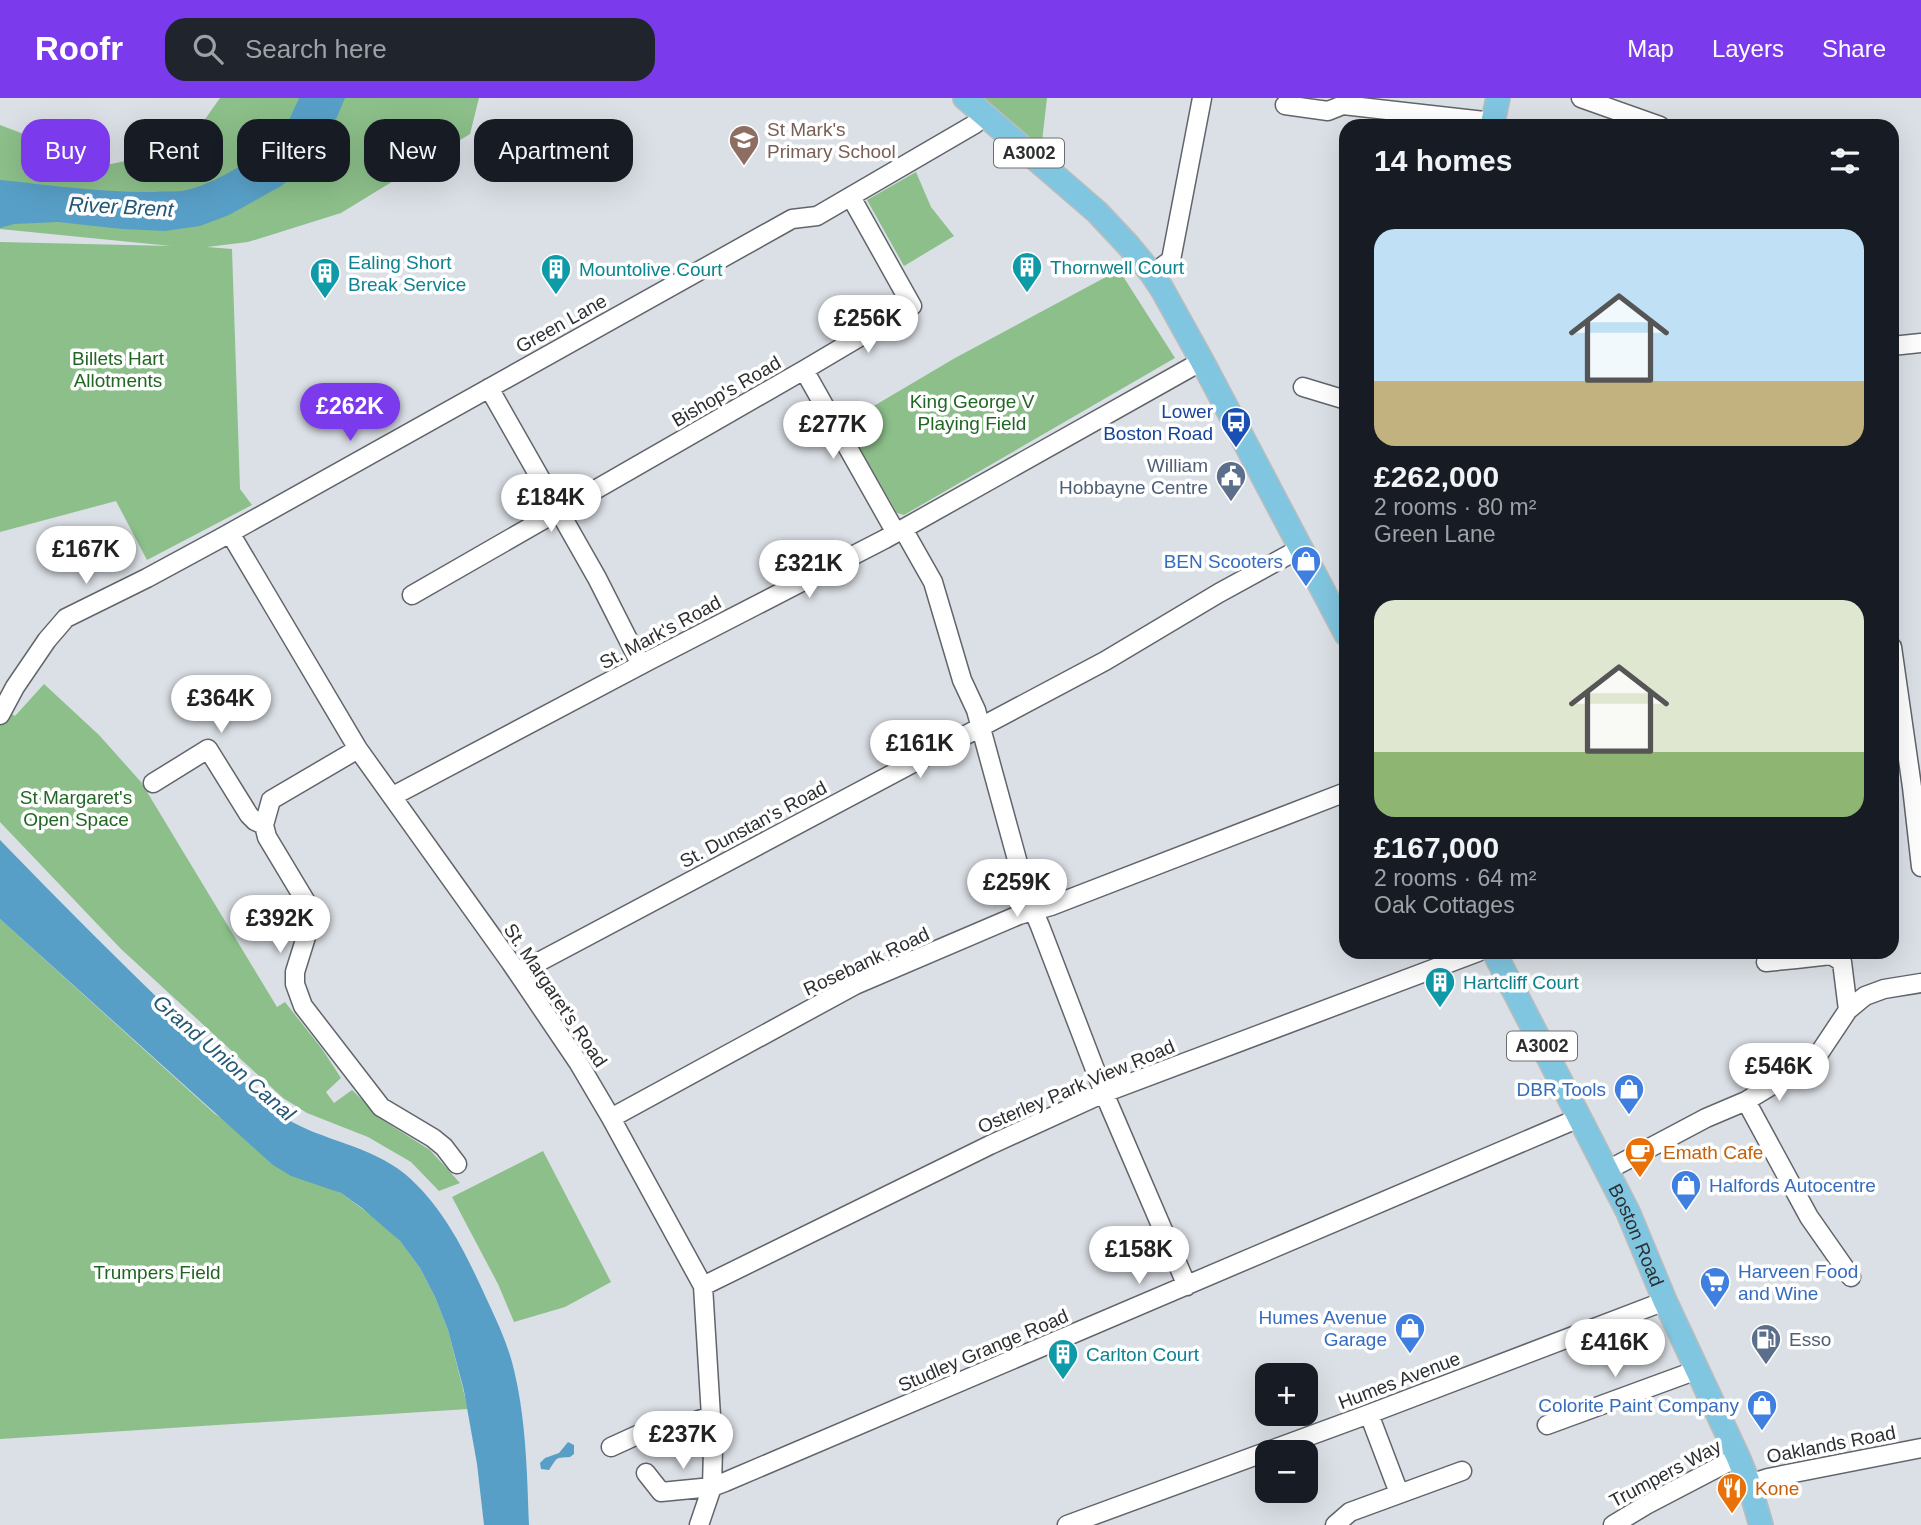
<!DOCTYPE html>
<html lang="en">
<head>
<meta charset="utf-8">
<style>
  :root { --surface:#171b24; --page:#20242c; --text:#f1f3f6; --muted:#9ea1a6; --accent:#7c3aed }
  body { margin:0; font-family:Helvetica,sans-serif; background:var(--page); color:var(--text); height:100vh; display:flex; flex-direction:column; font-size:26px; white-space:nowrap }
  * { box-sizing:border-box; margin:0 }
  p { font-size:23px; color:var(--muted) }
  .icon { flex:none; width:38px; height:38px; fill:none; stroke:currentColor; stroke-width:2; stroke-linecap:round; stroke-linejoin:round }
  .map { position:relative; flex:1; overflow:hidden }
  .drawer { position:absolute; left:1339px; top:21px; width:560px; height:840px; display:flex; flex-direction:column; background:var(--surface); border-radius:21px; box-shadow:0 7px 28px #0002 }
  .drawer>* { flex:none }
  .top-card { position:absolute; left:21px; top:21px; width:665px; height:63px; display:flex; gap:14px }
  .buttons { position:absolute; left:1255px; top:1265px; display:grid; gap:14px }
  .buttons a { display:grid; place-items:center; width:63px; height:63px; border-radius:14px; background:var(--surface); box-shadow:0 7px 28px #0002; font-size:35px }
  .price { position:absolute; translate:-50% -60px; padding:0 16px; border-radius:24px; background:#fff; color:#222; font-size:23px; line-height:46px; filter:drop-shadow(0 2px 4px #0008) }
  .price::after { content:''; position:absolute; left:50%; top:42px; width:21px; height:16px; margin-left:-10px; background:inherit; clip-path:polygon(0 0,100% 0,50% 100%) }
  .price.selected { background:var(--accent); color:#fff }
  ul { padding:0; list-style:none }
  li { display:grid; align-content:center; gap:14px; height:371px; padding:0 35px }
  li span { display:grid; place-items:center; height:217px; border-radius:21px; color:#555 }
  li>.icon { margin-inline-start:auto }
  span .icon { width:126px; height:126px; fill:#fffc; stroke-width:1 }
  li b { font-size:30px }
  h2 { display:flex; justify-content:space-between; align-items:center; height:84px; padding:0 35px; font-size:30px }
  .tag { padding:0 24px; border-radius:21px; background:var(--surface); box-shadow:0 7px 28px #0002; font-size:24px; line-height:63px }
  .tag.selected { background:var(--accent); color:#fff }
  header { display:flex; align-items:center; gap:42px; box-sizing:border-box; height:98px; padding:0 35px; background:var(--accent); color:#fff }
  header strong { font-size:33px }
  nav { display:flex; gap:38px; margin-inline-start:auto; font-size:24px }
  .search { width:490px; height:63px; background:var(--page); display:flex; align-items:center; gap:18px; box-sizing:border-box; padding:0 24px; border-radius:21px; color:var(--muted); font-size:26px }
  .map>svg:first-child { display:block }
  .green { fill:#8cbf8a }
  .water { fill:#589fc7 }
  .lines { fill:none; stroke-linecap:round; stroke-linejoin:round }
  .minor-casing { stroke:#61656b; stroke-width:21 }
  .major-casing { stroke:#bcbcbd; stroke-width:26 }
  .minor { stroke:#fff; stroke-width:18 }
  .major { stroke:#80c6e0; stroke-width:23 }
  .labels { text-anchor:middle; stroke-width:7; stroke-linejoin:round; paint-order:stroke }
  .shield { fill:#fff; stroke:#6c6d6f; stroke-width:2 }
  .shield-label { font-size:18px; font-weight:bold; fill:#2d2f31 }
  .education-label { font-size:19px; fill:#785e54; stroke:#fff; text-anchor:start }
  .culture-label { font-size:19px; fill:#0d838f; stroke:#fff; text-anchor:start }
  .street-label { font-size:19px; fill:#2d2f31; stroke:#fff }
  .park-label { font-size:19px; fill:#216723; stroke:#fff }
  .transit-label { font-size:19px; fill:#164399; stroke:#fff; text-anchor:end }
  .service-label { font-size:19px; fill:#4e5e75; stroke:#fff; text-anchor:end }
  .shop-label { font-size:19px; fill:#366cbe; stroke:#fff; text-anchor:end }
  .food-label { font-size:19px; fill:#c56008; stroke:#fff; text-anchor:start }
  .water-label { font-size:21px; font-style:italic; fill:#235976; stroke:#fff }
</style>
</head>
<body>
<header>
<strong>Roofr</strong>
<div class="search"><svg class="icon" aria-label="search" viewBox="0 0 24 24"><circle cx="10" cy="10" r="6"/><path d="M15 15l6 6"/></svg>Search here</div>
<nav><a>Map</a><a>Layers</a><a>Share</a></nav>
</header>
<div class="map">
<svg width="1921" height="1427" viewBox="0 0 1921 1427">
  <rect width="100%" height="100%" fill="#dbe0e6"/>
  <path class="green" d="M220,0H479L470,36L341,115L248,144L207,149L232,151L240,391L252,407L147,462L116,403L0,434V144L171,148L0,131V27L106,67L184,51Z
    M977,0H1047L1041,52Z
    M916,74L931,109L954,138L904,168L867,102Z
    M1119,172L1175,260L904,417L897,415L845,325L955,260Z
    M44,586L99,637L141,684L277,909L285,904L322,951L341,980L326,994L334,1005L352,992L384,1023L430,1052L460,1085L439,1093L411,1064L368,1039L307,1015L283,1000L121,851L0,724V608L15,618Z
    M0,821L215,1016L319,1086L341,1095L380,1124L400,1143L420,1170L435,1199L448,1232L468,1311L0,1341Z
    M543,1053L611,1184L565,1209L514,1224L498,1186L452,1099Z"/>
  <path class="water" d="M299,0H345L334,26L318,49L309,66L281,88L229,117L200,128L165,133L122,131L58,124L14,126L0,130V82C51,87 103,95 155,94C164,93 173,94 182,93C214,87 256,61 278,37C288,27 293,13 299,0Z
    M0,742C87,832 177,920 268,1006C274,1011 279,1016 285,1020C323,1043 369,1047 405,1076C445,1110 467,1158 488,1204C497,1223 506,1243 512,1264C526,1317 527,1372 529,1427H484L477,1366L464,1293L448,1232L435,1199L420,1170L400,1143L362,1110L341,1095L291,1078L273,1067L0,821Z
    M568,1344L574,1347V1356L570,1359C554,1360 558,1359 549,1372L541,1371L540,1365L545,1360L559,1355Z"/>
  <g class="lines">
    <g class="minor-casing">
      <path id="minor" d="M1581,0L1660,28
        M1285,7L1328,13L1343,7L1493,24
        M1152,176L1171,162L1202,0
        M1892,248L1921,245
        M804,272L896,435
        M1303,289L1346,302
        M489,290L597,480L641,567
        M903,431L933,484L962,582L976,612L1027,798L1040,828L1104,995L1187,1188
        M230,435L358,651L511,865L578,964L611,1020L703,1188L713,1351L712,1389L699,1427
        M412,497L804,272L912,208L851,99
        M1892,549L1912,689L1921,769
        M0,617L15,589L47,542L66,520L147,480L219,441L792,121L817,118L975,26L984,16
        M358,651L271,702L264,727L267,739L309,809L310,826L295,874V886L303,908L381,1009L433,1040L444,1049L457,1066
        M153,685L208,651L249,717L255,723L264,727
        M393,698L650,562L885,441L1202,263
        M1795,854L1796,861L1831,857L1842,864L1848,912
        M1766,864L1796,861
        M518,875L1105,563L1219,495L1301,450
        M1746,1003L1809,1119L1851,1179
        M611,1020L855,887L1019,817L1051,808L1346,694
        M1606,1073L1706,1020L1746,1003L1801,970L1818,957L1848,912L1865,898L1884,891L1921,885
        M703,1188L990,1047L1104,995L1478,854
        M1369,1316L1399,1395
        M1547,1327L1697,1272
        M611,1349L644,1334H662L711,1318
        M646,1375L661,1394L712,1389L725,1384L1579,1020
        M1749,1386L1768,1380L1921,1350
        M1067,1427L1369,1316L1665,1203
        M1335,1427L1350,1414L1462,1373
        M1613,1427L1646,1407L1738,1359"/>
    </g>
    <g class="major-casing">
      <g id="major">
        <path d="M965,0L1097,114L1128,147L1152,176L1162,191L1202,263L1346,536"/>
        <path d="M1492,28L1498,0"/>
        <path id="s1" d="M1494,854L1628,1114L1665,1203L1738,1359L1749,1386L1761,1427"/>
      </g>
    </g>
    <use href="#minor" class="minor"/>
    <use href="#major" class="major"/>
  </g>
  <defs>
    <g id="school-pin" transform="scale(1.575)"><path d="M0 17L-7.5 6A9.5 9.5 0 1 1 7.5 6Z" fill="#8d6e63" stroke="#fff"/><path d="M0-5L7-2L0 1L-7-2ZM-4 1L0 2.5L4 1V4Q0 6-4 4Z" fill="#fff"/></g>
    <g id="building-pin" transform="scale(1.575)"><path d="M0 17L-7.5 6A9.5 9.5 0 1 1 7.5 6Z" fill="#0f9aa8" stroke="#fff"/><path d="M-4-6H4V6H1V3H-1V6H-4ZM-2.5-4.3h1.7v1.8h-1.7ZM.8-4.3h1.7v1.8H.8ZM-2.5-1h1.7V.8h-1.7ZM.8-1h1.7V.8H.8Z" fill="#fff"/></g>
    <g id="bus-pin" transform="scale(1.575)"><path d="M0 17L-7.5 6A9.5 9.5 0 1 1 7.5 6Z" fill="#1a4fb4" stroke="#fff"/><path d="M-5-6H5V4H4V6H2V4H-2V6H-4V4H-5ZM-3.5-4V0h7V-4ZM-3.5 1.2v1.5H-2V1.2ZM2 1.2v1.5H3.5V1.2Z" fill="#fff"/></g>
    <g id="civic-pin" transform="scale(1.575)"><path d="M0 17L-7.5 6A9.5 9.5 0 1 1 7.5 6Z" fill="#5c6f8a" stroke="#fff"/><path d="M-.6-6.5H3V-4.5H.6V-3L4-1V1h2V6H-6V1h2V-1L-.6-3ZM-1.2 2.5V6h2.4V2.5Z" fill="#fff"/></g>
    <g id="shop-pin" transform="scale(1.575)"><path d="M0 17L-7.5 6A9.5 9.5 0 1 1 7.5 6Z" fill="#3f7fe0" stroke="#fff"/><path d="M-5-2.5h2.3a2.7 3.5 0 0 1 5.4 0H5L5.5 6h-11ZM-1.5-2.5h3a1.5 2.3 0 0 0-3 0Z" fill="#fff"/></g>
    <g id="cafe-pin" transform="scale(1.575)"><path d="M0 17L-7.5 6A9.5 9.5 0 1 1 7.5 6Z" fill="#e8710a" stroke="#fff"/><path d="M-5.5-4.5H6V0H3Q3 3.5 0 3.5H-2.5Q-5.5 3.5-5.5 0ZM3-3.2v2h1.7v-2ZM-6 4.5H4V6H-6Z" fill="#fff"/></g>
    <g id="supermarket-pin" transform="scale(1.575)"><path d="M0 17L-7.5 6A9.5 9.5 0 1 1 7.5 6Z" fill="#3f7fe0" stroke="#fff"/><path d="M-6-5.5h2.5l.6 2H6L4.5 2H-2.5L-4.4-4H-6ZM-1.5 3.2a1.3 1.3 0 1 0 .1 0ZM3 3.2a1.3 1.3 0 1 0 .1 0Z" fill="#fff"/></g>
    <g id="fuel-pin" transform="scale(1.575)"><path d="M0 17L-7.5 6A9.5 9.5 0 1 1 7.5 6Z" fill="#5c6f8a" stroke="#fff"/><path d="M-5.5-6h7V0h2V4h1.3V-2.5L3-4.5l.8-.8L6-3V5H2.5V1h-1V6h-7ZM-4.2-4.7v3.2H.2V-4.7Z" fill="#fff"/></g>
    <g id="restaurant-pin" transform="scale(1.575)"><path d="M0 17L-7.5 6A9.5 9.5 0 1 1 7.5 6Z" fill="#e8710a" stroke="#fff"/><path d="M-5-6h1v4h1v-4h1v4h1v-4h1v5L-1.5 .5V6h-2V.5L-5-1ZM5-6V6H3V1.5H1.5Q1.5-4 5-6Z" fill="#fff"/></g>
  </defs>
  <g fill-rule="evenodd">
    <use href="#school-pin" x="744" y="42"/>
    <use href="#building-pin" x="1027" y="169"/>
    <use href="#building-pin" x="556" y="171"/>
    <use href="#building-pin" x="325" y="175"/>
    <use href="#bus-pin" x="1236" y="324"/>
    <use href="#civic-pin" x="1231" y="378"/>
    <use href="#shop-pin" x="1306" y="463"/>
    <use href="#building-pin" x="1440" y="884"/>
    <use href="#shop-pin" x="1629" y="991"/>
    <use href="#cafe-pin" x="1640" y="1054"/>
    <use href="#shop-pin" x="1686" y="1087"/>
    <use href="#supermarket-pin" x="1715" y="1184"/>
    <use href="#shop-pin" x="1410" y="1230"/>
    <use href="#fuel-pin" x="1766" y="1241"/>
    <use href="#building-pin" x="1063" y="1256"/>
    <use href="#shop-pin" x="1762" y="1307"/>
    <use href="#restaurant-pin" x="1732" y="1390"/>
  </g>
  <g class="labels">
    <g class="shield">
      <rect x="994" y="40.5" width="70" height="29" rx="5"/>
      <rect x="1507" y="933.5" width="70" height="29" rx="5"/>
    </g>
    <g class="shield-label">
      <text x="1029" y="61">A3002</text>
      <text x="1542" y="954">A3002</text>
    </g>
    <g class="education-label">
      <text x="767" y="38">St Mark's<tspan x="767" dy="22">Primary School</tspan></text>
    </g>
    <g class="culture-label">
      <text x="348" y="171">Ealing Short<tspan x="348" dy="22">Break Service</tspan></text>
      <text x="1050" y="176">Thornwell Court</text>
      <text x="579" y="178">Mountolive Court</text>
      <text x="1463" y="891">Hartcliff Court</text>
      <text x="1086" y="1263">Carlton Court</text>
    </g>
    <g class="street-label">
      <text transform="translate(561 225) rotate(-29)" y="7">Green Lane</text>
      <text transform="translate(726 293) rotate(-30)" y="7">Bishop's Road</text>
      <text transform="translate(660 534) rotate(-28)" y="7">St. Mark's Road</text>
      <text transform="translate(753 726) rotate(-28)" y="7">St. Dunstan's Road</text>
      <text transform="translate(866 863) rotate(-25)" y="7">Rosebank Road</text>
      <text transform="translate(556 897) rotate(56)" y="7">St. Margaret's Road</text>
      <text transform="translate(1076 988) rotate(-23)" y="7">Osterley Park View Road</text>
      <text dy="7" stroke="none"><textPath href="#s1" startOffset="317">Boston Road</textPath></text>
      <text transform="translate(983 1252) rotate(-23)" y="7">Studley Grange Road</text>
      <text transform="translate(1399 1282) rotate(-21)" y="7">Humes Avenue</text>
      <text transform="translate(1831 1346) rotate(-11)" y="7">Oaklands Road</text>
      <text transform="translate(1665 1375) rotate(-28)" y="7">Trumpers Way</text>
    </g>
    <g class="park-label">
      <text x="118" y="267">Billets Hart<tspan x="118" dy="22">Allotments</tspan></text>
      <text x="972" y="310">King George V<tspan x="972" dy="22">Playing Field</tspan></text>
      <text x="76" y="706">St Margaret's<tspan x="76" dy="22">Open Space</tspan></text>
      <text x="157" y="1181">Trumpers Field</text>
    </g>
    <g class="transit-label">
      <text x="1213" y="320">Lower<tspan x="1213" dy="22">Boston Road</tspan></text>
    </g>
    <g class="service-label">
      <text x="1208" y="374">William<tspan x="1208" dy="22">Hobbayne Centre</tspan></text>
      <text x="1789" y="1248" text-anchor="start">Esso</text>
    </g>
    <g class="shop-label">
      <text x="1283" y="470">BEN Scooters</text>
      <text x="1606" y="998">DBR Tools</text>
      <text x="1709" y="1094" text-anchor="start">Halfords Autocentre</text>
      <text x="1738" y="1180" text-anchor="start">Harveen Food<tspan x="1738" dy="22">and Wine</tspan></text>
      <text x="1387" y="1226">Humes Avenue<tspan x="1387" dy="22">Garage</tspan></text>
      <text x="1739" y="1314">Colorite Paint Company</text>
    </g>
    <g class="food-label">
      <text x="1663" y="1061">Emath Cafe</text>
      <text x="1755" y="1397">Kone</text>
    </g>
    <g class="water-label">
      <text transform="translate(121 109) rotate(3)" y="7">River Brent</text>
      <text transform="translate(224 960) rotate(41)" y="7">Grand Union Canal</text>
    </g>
  </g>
</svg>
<div class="buttons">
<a>+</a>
<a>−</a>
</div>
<b class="price" style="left:868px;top:257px">£256K</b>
<b class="price selected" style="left:350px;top:345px">£262K</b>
<b class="price" style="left:833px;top:363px">£277K</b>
<b class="price" style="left:551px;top:436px">£184K</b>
<b class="price" style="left:86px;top:488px">£167K</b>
<b class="price" style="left:809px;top:502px">£321K</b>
<b class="price" style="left:221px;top:637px">£364K</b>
<b class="price" style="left:920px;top:682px">£161K</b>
<b class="price" style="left:1017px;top:821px">£259K</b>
<b class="price" style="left:280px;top:857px">£392K</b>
<b class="price" style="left:1779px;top:1005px">£546K</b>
<b class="price" style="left:1139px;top:1188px">£158K</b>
<b class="price" style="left:1615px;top:1281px">£416K</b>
<b class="price" style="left:683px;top:1373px">£237K</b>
<div class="top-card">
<a class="tag selected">Buy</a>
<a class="tag">Rent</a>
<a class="tag">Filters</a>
<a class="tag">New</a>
<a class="tag">Apartment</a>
</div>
<section class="drawer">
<h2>14 homes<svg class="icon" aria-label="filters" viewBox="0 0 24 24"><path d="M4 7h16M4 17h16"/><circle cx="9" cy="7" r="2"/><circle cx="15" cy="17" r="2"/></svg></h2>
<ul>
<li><span style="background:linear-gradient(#bfe0f5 70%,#c2b280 0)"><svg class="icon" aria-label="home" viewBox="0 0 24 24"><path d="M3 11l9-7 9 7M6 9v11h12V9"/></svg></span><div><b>£262,000</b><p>2 rooms · 80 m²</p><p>Green Lane</p></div></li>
<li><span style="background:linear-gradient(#dfe7d0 70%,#8fb573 0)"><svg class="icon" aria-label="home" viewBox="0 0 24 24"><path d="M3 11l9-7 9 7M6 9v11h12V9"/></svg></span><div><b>£167,000</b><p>2 rooms · 64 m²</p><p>Oak Cottages</p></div></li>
</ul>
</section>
</div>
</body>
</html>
